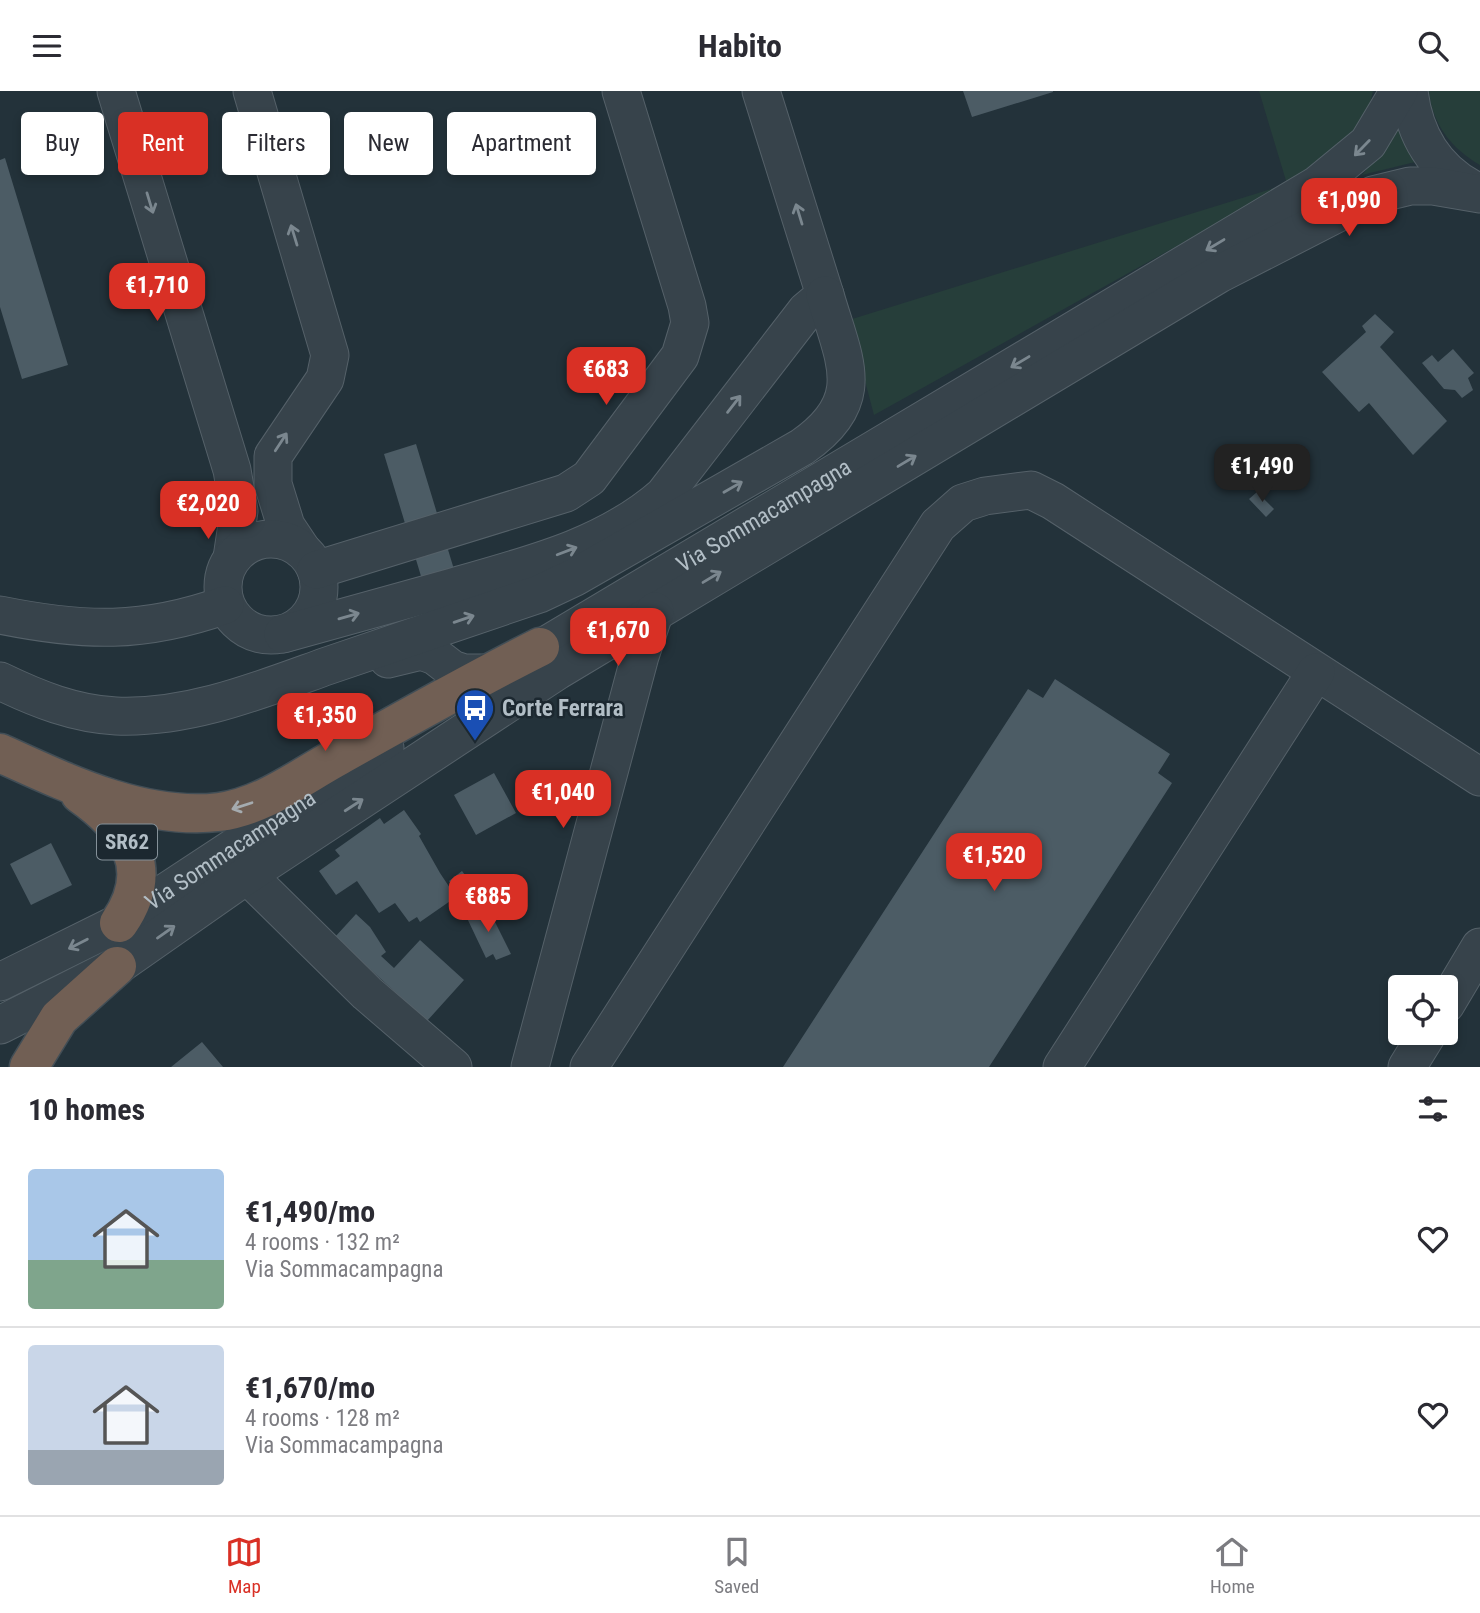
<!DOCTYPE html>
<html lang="en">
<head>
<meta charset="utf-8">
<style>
  :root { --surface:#fff; --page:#f7f7f7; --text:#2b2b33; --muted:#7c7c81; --line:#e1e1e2; --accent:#d93025 }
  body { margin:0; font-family:"Roboto Condensed",sans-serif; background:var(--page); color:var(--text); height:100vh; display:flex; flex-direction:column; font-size:26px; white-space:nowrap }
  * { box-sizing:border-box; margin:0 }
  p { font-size:23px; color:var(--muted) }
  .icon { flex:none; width:38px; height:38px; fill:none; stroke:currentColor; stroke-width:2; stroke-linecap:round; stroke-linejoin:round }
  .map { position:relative; height:976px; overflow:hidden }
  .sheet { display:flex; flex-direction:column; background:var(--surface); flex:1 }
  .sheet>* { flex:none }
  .guide { position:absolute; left:21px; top:21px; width:700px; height:63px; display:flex; gap:14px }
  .buttons { position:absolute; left:1388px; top:884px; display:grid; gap:14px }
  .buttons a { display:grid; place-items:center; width:70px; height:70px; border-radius:7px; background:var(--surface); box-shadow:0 4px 10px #0003; font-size:35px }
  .price { position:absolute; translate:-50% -60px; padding:0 16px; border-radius:14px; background:var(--accent); color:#fff; font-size:23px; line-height:46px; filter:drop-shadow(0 2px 4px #0008) }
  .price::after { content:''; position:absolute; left:50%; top:42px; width:21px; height:16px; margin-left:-10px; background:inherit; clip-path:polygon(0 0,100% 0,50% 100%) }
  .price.on { background:#222; color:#fff }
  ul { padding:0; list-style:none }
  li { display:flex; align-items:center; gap:21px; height:175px; padding:0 28px }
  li+li { border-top:2px solid var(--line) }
  li span { display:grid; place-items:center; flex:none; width:196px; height:140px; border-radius:7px; color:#555 }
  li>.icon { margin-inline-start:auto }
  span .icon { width:84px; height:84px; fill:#fffc; stroke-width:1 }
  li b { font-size:30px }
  h2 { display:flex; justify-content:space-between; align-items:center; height:84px; padding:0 28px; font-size:30px }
  .tag { padding:0 24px; border-radius:7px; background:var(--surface); box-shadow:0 4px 10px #0003; font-size:24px; line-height:63px }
  .tag.on { background:var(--accent); color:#fff }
  header { display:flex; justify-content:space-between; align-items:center; height:91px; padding:0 28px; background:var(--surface); font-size:32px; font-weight:700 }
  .tabs { display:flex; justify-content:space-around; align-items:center; height:98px; border-top:2px solid var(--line); background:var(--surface); font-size:19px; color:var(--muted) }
  .tabs a { display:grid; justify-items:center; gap:4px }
  .tabs .on { color:var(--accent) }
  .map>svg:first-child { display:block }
  .green { fill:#263e3a }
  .building { fill:#4c5c65 }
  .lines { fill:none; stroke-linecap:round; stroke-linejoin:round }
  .minor-casing { stroke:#556169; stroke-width:39 }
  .highway-casing { stroke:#424e56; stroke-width:41 }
  .minor { stroke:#37434b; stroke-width:37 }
  .highway { stroke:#715f54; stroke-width:38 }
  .oneway { stroke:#7b878f }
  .oneway2 { stroke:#a5abaf }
  .labels { text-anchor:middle; stroke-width:5; stroke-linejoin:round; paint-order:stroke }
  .shield { fill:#1c2830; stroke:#859199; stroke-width:2 }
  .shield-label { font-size:21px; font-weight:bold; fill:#b2bec6 }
  .street-label { font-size:23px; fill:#b2bec6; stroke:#1c2830 }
  .poi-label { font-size:23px; font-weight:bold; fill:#b2bec6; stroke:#1c2830; text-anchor:start }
</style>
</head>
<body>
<header><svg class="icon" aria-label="menu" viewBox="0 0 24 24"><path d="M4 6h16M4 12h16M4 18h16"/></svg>Habito<svg class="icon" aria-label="search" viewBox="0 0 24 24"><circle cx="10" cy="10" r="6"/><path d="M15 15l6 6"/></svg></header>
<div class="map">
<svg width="1480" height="976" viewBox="0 0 1480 976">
  <rect width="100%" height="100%" fill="#23323a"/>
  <path class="green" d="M1259,0H1373L1370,12L1353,46L1288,93L874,324L849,229L1287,93Z
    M1429,0H1480V74C1452,58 1432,33 1429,0Z
    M1400,36L1416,66L1415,71L1362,84L1382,60L1394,37Z"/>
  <path class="building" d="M963,0H1053V1L972,26Z
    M5,67L68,274L22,288L0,216V69Z
    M1375,223L1394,241L1380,256L1447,330L1413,364L1369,312L1359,321L1322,281L1366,241L1362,235Z
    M1453,258L1474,282L1468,287L1473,299L1462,307L1455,299L1444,298L1422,272L1432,264L1438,271Z
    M416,353L466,518L434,528L384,363Z
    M1257,401L1274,418L1266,426L1249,408Z
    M1055,588L1170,663L1158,682L1172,692L989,976H783L1028,598L1043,607Z
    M494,682L516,722L476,744L454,704Z
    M404,719L421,743L419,745L440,782L456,806L420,831L417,826L409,831L395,812L379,822L357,790L336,804L319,780L340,765L335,759L380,727L384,733Z
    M51,752L72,794L31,814L10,773Z
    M462,780L468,788L455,799L449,790Z
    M487,815L511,863L496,869L493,863L486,867L466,825Z
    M356,823L370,836L386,861L381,865L394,877L420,849L464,889L427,930L335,846Z
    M202,951L223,976H171Z"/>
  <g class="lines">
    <g class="minor-casing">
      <g id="minor">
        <path d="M116,0L232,379L239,420L232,467"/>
        <path d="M252,0L330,264L325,288L273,365V393L286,435L302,459"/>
        <path d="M1409,0C1414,43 1435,79 1474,99"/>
        <circle cx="271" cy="496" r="48"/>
        <path d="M316,479L566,402L589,387L680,265L690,232L687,215L621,0"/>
        <path d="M0,524C84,541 143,543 225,514"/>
        <path d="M283,543C339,528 394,512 449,497C525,475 604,457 664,404L806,220L825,204L761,0"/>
        <path d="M388,568L421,560L435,565L452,578L464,582H487"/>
        <path id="s1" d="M513,574L1317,94L1368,52L1399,0"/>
        <path d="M0,590C37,608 75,623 116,625C189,628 260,599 327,575C398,551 468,527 539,503L575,486L802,356C870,309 844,270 825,204"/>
        <path d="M247,784L367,902L453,976"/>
        <path id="s2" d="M0,891L119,832L385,657"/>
        <path d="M1446,913L1480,856"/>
        <path d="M0,934L117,875L247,784L557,580L1219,183L1373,104L1410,95H1433L1480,103"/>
        <path d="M530,976L640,565L655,520"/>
        <path d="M589,976L938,434L963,412L985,405L1031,399L1053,410L1480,686"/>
        <path d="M1062,976L1316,581"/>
        <path d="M1407,976L1428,942"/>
      </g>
    </g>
    <g class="highway-casing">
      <path id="highway" d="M0,662C66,692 144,730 219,721C262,716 302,685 339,665C405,628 472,590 540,556
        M80,703C128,737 157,777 119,832
        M29,976L59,927L117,875"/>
    </g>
    <use href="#minor" class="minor"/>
    <use href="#highway" class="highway"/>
  </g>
  <defs><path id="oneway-shaft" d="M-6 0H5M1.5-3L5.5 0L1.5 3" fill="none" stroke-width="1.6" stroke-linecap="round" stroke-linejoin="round" transform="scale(1.75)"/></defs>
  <g class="oneway">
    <use href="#oneway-shaft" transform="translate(1362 57) rotate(134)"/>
    <use href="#oneway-shaft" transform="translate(150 112) rotate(73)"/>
    <use href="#oneway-shaft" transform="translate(799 123) rotate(-107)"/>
    <use href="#oneway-shaft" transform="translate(294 144) rotate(-107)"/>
    <use href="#oneway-shaft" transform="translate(1215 154) rotate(149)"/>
    <use href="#oneway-shaft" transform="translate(1020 271) rotate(149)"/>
    <use href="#oneway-shaft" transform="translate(734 313) rotate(-52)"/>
    <use href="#oneway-shaft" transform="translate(281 351) rotate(-57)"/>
    <use href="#oneway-shaft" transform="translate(907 370) rotate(-31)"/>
    <use href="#oneway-shaft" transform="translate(733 396) rotate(-30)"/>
    <use href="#oneway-shaft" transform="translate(567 460) rotate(-21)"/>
    <use href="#oneway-shaft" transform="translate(712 486) rotate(-31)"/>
    <use href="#oneway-shaft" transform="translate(349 525) rotate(-16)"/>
    <use href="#oneway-shaft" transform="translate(464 528) rotate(-19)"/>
    <use href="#oneway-shaft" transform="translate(354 714) rotate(-33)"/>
    <use href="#oneway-shaft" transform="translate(166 841) rotate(-35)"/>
    <use href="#oneway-shaft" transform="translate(78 853) rotate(153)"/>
  </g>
  <use class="oneway2" href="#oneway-shaft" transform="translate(242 715) rotate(162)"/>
  <defs>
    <g id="bus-pin" transform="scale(2.0125)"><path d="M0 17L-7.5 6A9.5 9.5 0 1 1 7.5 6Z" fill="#1a4fb4" stroke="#1c2830"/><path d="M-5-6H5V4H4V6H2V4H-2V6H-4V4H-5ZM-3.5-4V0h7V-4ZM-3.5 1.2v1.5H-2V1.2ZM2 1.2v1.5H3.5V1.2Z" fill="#fff"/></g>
  </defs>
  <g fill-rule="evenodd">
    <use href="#bus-pin" x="475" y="617"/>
  </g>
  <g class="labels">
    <rect class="shield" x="97" y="733.5" width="60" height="35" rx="5"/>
    <g class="shield-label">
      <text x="127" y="758">SR62</text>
    </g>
    <g class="street-label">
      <text dy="8" stroke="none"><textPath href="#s1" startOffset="292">Via Sommacampagna</textPath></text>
      <text dy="8" stroke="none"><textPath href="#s2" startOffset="266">Via Sommacampagna</textPath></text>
    </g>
    <g class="poi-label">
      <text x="502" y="625">Corte Ferrara</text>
    </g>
  </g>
</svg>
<div class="buttons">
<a><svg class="icon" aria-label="locate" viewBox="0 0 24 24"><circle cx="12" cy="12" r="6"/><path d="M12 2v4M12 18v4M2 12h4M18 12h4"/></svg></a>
</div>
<b class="price" style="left:1349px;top:147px">€1,090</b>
<b class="price" style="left:157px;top:232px">€1,710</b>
<b class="price" style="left:606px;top:316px">€683</b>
<b class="price on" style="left:1262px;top:413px">€1,490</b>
<b class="price" style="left:208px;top:450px">€2,020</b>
<b class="price" style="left:618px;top:577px">€1,670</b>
<b class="price" style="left:325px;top:662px">€1,350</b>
<b class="price" style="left:563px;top:739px">€1,040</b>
<b class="price" style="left:994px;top:802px">€1,520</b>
<b class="price" style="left:488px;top:843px">€885</b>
<div class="guide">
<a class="tag">Buy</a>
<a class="tag on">Rent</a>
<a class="tag">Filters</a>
<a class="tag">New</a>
<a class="tag">Apartment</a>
</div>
</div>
<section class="sheet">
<h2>10 homes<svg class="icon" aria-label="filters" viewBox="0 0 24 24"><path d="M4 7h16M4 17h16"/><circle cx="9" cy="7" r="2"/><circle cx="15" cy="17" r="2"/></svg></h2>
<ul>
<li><span style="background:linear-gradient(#a9c7e8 65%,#7fa58c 0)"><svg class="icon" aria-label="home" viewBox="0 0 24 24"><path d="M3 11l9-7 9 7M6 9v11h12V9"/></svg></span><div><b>€1,490/mo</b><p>4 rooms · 132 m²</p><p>Via Sommacampagna</p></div><svg class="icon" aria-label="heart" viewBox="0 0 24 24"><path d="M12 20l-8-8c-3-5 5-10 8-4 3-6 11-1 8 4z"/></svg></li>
<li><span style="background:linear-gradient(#c9d6e8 75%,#9aa5b1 0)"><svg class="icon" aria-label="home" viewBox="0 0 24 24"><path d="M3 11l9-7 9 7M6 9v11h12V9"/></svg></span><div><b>€1,670/mo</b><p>4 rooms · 128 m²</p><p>Via Sommacampagna</p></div><svg class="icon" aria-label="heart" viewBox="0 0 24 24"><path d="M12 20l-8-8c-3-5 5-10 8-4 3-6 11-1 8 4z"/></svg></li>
</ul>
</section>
<nav class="tabs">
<a class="on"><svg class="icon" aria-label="map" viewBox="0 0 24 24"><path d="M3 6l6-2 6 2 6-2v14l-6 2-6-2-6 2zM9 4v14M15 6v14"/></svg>Map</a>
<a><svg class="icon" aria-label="saved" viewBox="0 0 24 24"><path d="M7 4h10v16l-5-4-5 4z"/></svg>Saved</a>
<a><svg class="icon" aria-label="home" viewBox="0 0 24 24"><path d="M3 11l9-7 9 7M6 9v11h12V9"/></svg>Home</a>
</nav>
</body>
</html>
